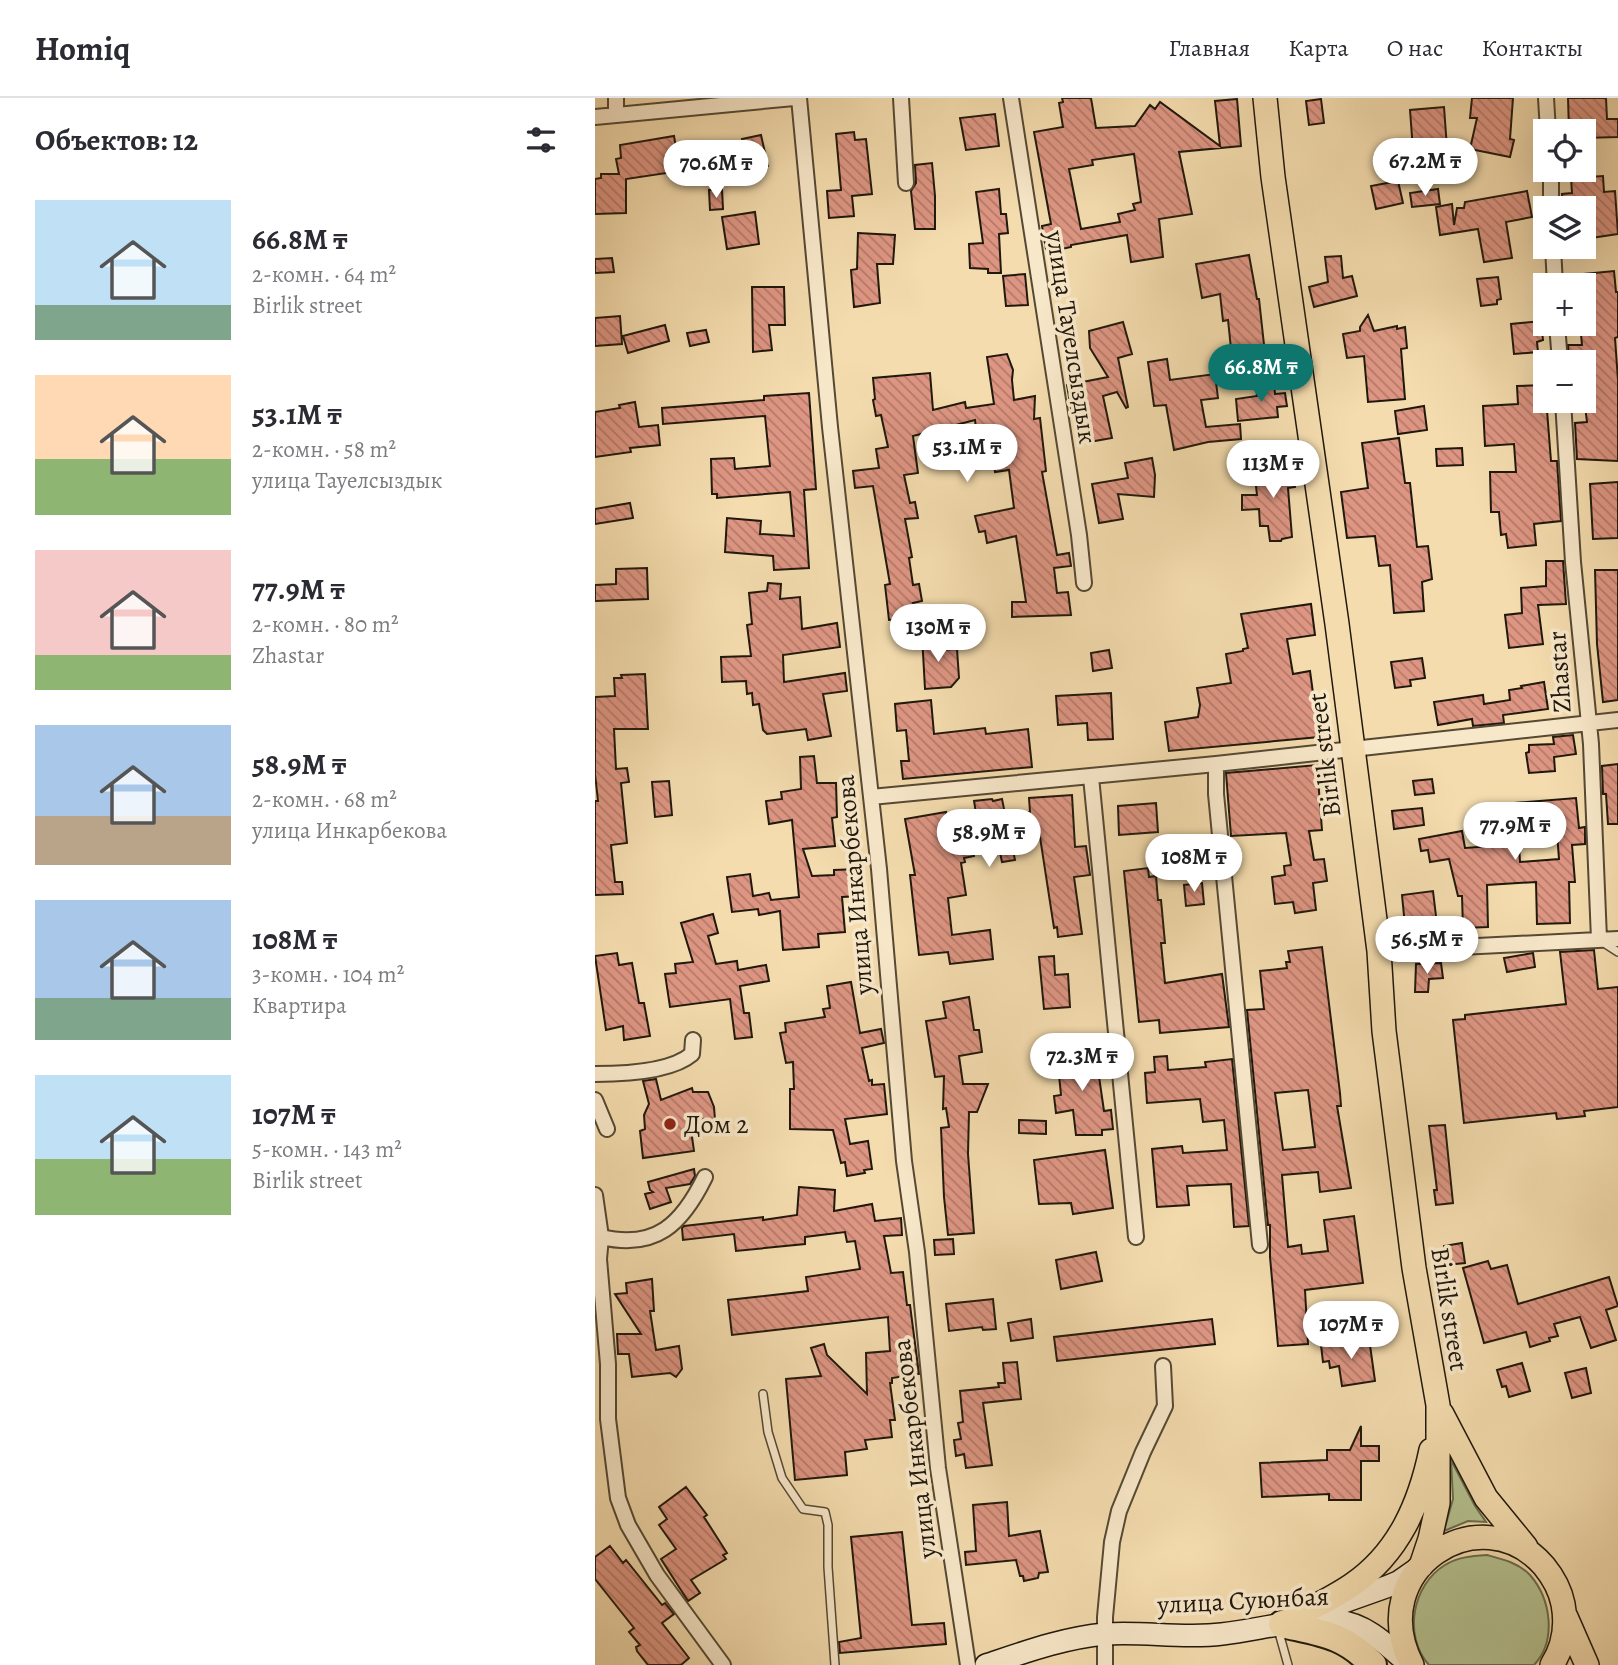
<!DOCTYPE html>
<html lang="ru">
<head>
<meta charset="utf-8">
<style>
  :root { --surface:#fff; --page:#f2f2f3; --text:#2b2b33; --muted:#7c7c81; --line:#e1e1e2; --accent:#0f766e }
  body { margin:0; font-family:Alegreya,serif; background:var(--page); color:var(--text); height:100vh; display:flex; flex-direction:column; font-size:26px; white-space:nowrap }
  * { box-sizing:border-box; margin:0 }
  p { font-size:23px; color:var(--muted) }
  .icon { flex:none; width:38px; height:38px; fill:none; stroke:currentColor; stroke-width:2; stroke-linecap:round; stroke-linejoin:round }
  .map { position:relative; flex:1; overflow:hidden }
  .side { display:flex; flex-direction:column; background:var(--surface); width:595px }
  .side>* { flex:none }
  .tools { position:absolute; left:938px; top:21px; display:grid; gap:14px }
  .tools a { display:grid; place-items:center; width:63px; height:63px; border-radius:0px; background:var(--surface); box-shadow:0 7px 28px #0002; font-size:35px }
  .price { position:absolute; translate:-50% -60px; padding:0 16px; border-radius:24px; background:#fff; color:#222; font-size:23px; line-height:46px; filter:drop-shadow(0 2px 4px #0008) }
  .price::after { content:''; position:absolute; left:50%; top:42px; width:21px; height:16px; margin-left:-10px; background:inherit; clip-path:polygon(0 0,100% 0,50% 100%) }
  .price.current { background:var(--accent); color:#fff }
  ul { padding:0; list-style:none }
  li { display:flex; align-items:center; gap:21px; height:175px; padding:0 35px }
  li span { display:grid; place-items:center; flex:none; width:196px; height:140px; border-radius:0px; color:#555 }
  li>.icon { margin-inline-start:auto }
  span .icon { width:84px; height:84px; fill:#fffc; stroke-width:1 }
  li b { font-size:30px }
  h2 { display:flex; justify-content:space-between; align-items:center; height:84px; padding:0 35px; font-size:30px }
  header { display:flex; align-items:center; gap:42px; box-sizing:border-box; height:98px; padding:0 35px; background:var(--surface); border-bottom:2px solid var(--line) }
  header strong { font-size:33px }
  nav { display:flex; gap:38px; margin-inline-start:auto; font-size:24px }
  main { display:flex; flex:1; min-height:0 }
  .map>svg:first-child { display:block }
  .green { fill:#b5c290; stroke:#6a6d4e; stroke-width:2 }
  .building { fill:url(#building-back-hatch); stroke:#20180c; stroke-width:2; fill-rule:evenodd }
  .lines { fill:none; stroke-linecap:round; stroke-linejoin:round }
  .lane-casing { stroke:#554934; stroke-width:10 }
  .street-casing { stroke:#554934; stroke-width:18 }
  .secondary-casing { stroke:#20180c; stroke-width:24 }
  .primary-casing { stroke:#20180c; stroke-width:26 }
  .highway-casing { stroke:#20180c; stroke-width:30 }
  .lane { stroke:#f8e8ca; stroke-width:7 }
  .street { stroke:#f8e8ca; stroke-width:14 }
  .secondary { stroke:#f8e8ca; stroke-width:21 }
  .primary { stroke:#f4dcae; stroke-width:23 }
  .highway { stroke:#f4dcae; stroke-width:26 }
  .poi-dot { fill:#8f2418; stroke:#f8e8ca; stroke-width:2.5 }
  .labels { text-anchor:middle; stroke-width:7; stroke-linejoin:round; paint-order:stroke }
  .street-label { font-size:26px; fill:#20180c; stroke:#f8e8ca }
  .poi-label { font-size:26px; fill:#20180c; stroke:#f8e8ca; text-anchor:start }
</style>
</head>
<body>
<header>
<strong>Homiq</strong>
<nav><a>Главная</a><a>Карта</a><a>О нас</a><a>Контакты</a></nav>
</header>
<main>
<section class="side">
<h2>Объектов: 12<svg class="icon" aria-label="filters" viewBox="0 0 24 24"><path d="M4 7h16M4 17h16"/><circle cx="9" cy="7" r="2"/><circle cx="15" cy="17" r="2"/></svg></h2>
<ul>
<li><span style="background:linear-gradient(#bfe0f5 75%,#7fa58c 0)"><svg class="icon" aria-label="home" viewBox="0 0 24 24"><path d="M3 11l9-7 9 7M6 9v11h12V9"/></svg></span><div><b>66.8M ₸</b><p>2-комн. · 64 m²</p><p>Birlik street</p></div></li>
<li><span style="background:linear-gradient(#ffd9b3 60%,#8fb573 0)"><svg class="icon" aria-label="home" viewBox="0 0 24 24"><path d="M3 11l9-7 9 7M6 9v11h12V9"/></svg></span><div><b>53.1M ₸</b><p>2-комн. · 58 m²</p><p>улица Тауелсыздык</p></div></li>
<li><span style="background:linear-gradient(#f6c9c9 75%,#8fb573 0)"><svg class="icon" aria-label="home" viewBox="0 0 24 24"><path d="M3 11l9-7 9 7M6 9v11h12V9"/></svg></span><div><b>77.9M ₸</b><p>2-комн. · 80 m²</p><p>Zhastar</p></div></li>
<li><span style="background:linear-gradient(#a9c7e8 65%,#b9a48a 0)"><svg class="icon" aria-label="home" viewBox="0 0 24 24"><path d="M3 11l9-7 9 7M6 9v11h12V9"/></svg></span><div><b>58.9M ₸</b><p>2-комн. · 68 m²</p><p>улица Инкарбекова</p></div></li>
<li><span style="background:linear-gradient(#a9c7e8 70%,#7fa58c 0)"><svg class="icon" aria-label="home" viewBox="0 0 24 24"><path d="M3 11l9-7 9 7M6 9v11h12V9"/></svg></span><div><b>108M ₸</b><p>3-комн. · 104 m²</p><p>Квартира</p></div></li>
<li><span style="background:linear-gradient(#bfe0f5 60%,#8fb573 0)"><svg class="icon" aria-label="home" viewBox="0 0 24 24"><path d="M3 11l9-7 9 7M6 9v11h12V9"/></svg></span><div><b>107M ₸</b><p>5-комн. · 143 m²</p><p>Birlik street</p></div></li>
</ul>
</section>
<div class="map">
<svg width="1023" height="1567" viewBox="0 0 1023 1567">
  <defs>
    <pattern id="building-back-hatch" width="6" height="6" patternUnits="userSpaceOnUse" patternTransform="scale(1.75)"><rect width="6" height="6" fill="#de9683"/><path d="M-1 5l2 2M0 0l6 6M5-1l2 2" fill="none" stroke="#b4796a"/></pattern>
  </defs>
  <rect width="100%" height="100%" fill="#f4dcae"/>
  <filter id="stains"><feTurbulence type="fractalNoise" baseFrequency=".00286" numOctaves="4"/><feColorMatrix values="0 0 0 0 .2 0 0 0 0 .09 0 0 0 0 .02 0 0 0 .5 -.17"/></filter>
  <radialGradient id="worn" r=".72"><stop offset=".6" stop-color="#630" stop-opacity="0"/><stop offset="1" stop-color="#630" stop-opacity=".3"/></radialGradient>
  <path class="green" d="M856,1362L880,1408L891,1424L873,1423L849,1433L858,1401Z
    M892,1457C907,1461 924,1465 935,1477C956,1501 962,1543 939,1567H834C808,1538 817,1487 850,1467C863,1459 877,1458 892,1457Z"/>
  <path class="building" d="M467,0H496L501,30L540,28L555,7L560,11L565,4L625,48L620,3L642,1L646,48L584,54L597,116L564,121L568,159L536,164L532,137L476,147V149L462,152V149L451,151L447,128L456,126L439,34L468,29L464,5L468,4ZM539,56L546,104L538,106L540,112L523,116L525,124L486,131L474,71L498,67L497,62Z
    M877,0H918L915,41L919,42L915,59L875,51L882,20H875Z
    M973,0H1011L1012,21H1023V39L989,40V33H974Z
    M726,1L729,25L714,27L711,3Z
    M849,9L852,50L818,52L815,12Z
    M400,16L404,48L371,52L365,20Z
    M259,34L260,42L271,41L277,96L257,98L259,118L234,120L232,93L246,92L241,36Z
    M166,37L173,68L147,73L141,47L148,45L147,41Z
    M79,38L85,73L31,81V115L0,116V81L6,80V76H24L21,61L26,60L25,47Z
    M337,65L340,98V131H320L316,93L321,85L320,67Z
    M1008,78L1009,94L1020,93L1023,136L989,141V110H968L967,96L977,95L976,80Z
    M803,83L808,105L781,111L776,88Z
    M127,91L128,111L115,112L114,92Z
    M404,91L406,116H411L413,135L404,136L406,175H393V171L375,170L374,146L388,145L381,94Z
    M843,91L845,106L817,109L815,95Z
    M932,93L937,119L911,124L917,160L889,164L883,131L845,137L841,109L857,106L859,127L862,110H869L870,104Z
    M160,114L164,146L132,151L127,119Z
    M263,135L300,137L298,166H282L285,205L259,209L256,172L262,171Z
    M654,157L662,201H664L670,256L637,260L633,222L628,223L625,196L607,200L601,166Z
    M746,158L748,180L757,178L762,198L719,209L714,189L733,184L730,159Z
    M17,160L19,174L0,175V161Z
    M1019,173L1021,194H1023V239L1020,240L1023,282V363L982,361L980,325L992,324L989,300V261L974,262L973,247H987L985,226H989V176Z
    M430,176L433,207L411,208L408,178Z
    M903,179L906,201L902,202V206L886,208L882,181Z
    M157,189H189L190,227H174L177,252L158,254Z
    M773,217L779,233L802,228V231L810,229L812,250L806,251L810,301L773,304L769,258L752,260L748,236L765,233V229Z
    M25,218L27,246L0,248V220Z
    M946,223L948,242L942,244L943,254L919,256L916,226Z
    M528,224L537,256L523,260L533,309L531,310L522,294L508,298L517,340L494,344L486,308L476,310L472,287L513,279L495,250L494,233Z
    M70,227L74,243L33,255L28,238Z
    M111,232L114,244L95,248L92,235Z
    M412,256L418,272L417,282L419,302L440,298L439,321L445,320L451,373L447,374L462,457L474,455L476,468L459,470L462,495L473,494L476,517L417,519V504H431L421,438L392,445L390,433L384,434L380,418L419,410L414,372L400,374L397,351L384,353L380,322L318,338L323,375L309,377L315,405L320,404L323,420L310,421L317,459L314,460L318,487L324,486L327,503L318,505L326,518L294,522L290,487L295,486L278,388L260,390L258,373L284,370L281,351L293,349L286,317L281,318L278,302L280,301L278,280L335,275L338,312L370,304L371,310L399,306L392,259Z
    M572,261L575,282L620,276L623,300L606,302L611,329L645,326L646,341L613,344L579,352L571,307L559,308L553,264Z
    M679,284L680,296L690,295L692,308L682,309L683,319L643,323L641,301L662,298L661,285Z
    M950,287L956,363H962L966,423L939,426L941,447L913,450L911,436L906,437L904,414H896L895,374H921L919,346L890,348L888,308L923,306L922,288Z
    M214,295L221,391L209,392L214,470L179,472L178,458L130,454L132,420L166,423L165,436L199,438L195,394L122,400V396H117L116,361L139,360L140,371L175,368L170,318L68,326L67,310L169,302V298Z
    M40,304L44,329L63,327L65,347L35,350L36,354L0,359V314L25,310L24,307Z
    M829,308L832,332L803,336L800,313Z
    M804,340L810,385H815L822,449L833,448L837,481L827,484L829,513L799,515L795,467L784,468L780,438L752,440L746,394L773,390L767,345Z
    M867,350L868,367L842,368L841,351Z
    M557,360L560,377L559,399L523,396L528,421L504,425L497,386L533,380L530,365Z
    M697,367L700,389L693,390L697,439L687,441L686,443H675L673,428H665L664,411L647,412V397H662L659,371Z
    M1023,384V440L998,441L995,386Z
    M35,405L38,420L0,426V411Z
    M951,463H968L971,506L943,507L948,546L914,550L910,517L927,515L926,490L951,488Z
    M52,470L53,501L0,503V487L21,486V471Z
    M1000,472H1023V602L1008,604L1002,546Z
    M173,485L186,486L185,501L205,499L207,531L242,525L245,549L188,557L189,584L250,575L252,593L228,596L236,638L213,642L211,631L172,636L168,632L164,606L158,607L157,595L152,596L151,583L127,584L126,559L156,558L152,527L157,526L154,495L172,493Z
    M716,506L720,537L692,541L698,576L715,573L724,639L574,653L570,624L603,619L605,607L602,590L636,585L631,556L648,553V551L653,550L646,516Z
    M326,519L343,552L362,551L364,580L356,589L330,591Z
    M514,552L517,570L498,573L496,555Z
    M827,560L830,580L815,582L816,588L800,590L796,564Z
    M50,576L53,631H19L21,671L32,670L34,684L26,685L32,745L16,747L20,784H27L28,796L0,797V703H3L0,676V599L20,598L19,580H27L26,577Z
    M949,584L953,611L908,617L909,625L878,628L877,621L843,627L839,604L888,597L889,606L915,602L914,592L927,590L926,588Z
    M516,595L518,641L493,642L492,625L463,627L461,598Z
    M336,602L339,636L390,630L391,636L433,631L437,669L308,681L306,663H314L311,632L302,633L300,606Z
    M978,637L981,656L959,659L960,673L934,675L931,655L934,654V647L959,646L958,639Z
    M219,658L222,685H241L242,719L237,720L240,748L208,751L217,778L239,777V772L265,771L266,798L247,799L250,834L223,836L224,849L188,852L185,813L164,817L163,811L137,814L132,779L155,776L158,798L174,795L176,802L204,799L197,722L174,726L171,703L187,701L186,694L206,691L205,659Z
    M1023,666V726H1013L1011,696H1008L1007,668Z
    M722,667L727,732L714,733L719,762L729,761L732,783L718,785L721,812L700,815L698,804L680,806L677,779L690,777L689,768L696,767L691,735L636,738L631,675Z
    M837,681L839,695L820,697L818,683Z
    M74,683L77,717L60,719L57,684Z
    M477,697L480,749L491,748L495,777L479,779L487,836L463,839L462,829L459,830L443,726L413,728L420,762L407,764L402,740L376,744L379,758L369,760L370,764L366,765L371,797L353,800L357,837L395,832L398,861L355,866L353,854L324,857L315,777H320L310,721L351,714L352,720L381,715L379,703L397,701L398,703L407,701L410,716L435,714L434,700Z
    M981,700L984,730L990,729V746L977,747L980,784H974L975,825L942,826L941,784L892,787L893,829L868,830L867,798H863L854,761L835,764L833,752L826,753L824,741L867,733L870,750L924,746L925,764L964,761L962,735L942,737L941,720L897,723L896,707Z
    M561,705L563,734L524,737L523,708Z
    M827,710L829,727L799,731L797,713Z
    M553,770L554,779L561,778L563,802H566L570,845H566L570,885L627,876L634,929L565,935L564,922L544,924L529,773Z
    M607,785L609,806L591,808L589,787Z
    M838,793L843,835L811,838L807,797Z
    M118,816L123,835L113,838L121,866L142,863L143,872L171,867L174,883L145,888L149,915H154L157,939L140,941L135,901L75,909L70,876L81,875L80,866L98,864L86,825Z
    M727,849L745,995L746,1008H742L756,1090L725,1094L723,1074L687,1077L693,1149L706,1147L707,1156L733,1153L729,1122L759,1118L768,1185L710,1192L713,1246L683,1248L675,1159V1127H673L652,912L669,911L665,873L692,870L691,864H695L693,853ZM713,992L720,1049L688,1052L680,995Z
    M999,852L1003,891L1023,889V1009L989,1013L990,1018L962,1021L961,1015L869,1025L858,922L870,921V917L971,906L965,854Z
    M22,855L24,867L37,865L44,905H49L55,938L29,942L28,928L11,932L0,858Z
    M938,855L940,869L912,874L909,860Z
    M459,858L460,877L473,876L475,909L449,911L444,859Z
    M846,865L848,880L834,881L833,894H820L821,866Z
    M256,884L265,935L286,931L289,945L267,950L274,983L277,982V987L289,986L292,1016L250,1021L255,1046L273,1043L277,1071L269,1072L270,1075L252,1078L250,1064L246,1065L238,1032L195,1031V991H199L198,964L191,965L185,935L191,934L190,925L230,919L228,911L235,910L232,888Z
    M374,899L379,932H384L387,954L364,958L368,986H393L382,1014H374L373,1056L379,1135L353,1137L349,1099L346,1030L354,1029L351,1010L348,1011L349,978L340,979L331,923L351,920L348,904Z
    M500,951L509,1013L516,1012L518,1031L507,1032V1037H481L478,1012L461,1015L459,998L466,997L462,957Z
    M572,958L573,972L611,969L610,964L637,961L654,1128L639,1129L636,1086L592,1088L594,1107L562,1109L557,1051L587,1048L588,1055L632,1052L629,1022L608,1024L605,1001L552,1005L550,975L560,974L559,959Z
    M61,981L66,1002L97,990L98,994H113L119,1009L120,1022L98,1020L102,1033L96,1032L99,1053L48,1060L45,1033L50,1031L49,1017L54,1006L48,983Z
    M424,1022L451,1023V1036L424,1035Z
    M850,1027L858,1105L841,1107L839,1092H842L834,1028Z
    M510,1052L518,1110L478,1116L476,1105L444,1106L439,1062Z
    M99,1071L100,1078L95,1086L71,1090L76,1104L55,1111L50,1096L58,1094L55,1092L53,1084Z
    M204,1089L240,1092L239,1113L277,1106L280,1123L306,1120L307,1137L289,1138L296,1175L308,1174L312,1207H315L324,1276L297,1280V1285H295L300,1322H295L297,1339L270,1342L272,1351L250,1354L252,1377L200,1382L191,1281L226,1278L216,1250L229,1246L232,1257L272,1296L271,1255L295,1253L293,1219L137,1237L133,1202L213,1193L211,1179L265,1171L260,1143L252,1144L250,1134L210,1139V1146L141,1153L139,1136L88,1142L87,1130L89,1128L168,1119V1122L202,1117Z
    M358,1141L359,1156L340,1157L339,1142Z
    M867,1145L870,1165L851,1167L849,1148Z
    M501,1154L507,1183L466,1191L461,1162Z
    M893,1163L896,1171L912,1167L923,1206L1014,1179L1023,1208L1011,1212L1021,1242L996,1250L985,1219L959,1226L963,1238L954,1240L955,1243L935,1249L931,1234L889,1245L868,1170Z
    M57,1181L59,1213H55L61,1252L84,1248L87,1271L81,1279L75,1275L37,1279L34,1256H23L22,1236H46L20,1196L32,1195L31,1185Z
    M398,1201L401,1231L388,1232L387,1229L354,1233L351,1206Z
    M436,1221L438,1240L416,1243L413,1225Z
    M617,1221L620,1246L462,1263L459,1239Z
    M774,1240L780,1283L747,1288L744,1268L735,1270L734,1263L728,1264L726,1247Z
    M422,1264L426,1301L388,1305L397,1367L371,1370L369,1356L361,1358L359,1342L366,1341L363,1325L368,1324L365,1293L404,1289L403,1285H410L408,1265Z
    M927,1265L935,1293L914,1299L911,1288L907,1289L902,1272Z
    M991,1270L996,1295L977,1300L970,1275Z
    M766,1328V1348H784V1363H766V1402H734V1396L667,1399L665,1365L732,1362V1352H755Z
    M91,1389L112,1417L109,1419L132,1455L128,1457L131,1461L96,1482L105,1495L93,1503L66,1461L81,1451L64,1427L72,1421L64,1409Z
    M412,1404L414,1438L445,1433L453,1474L444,1475L443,1480L429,1483L428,1478H425L421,1462L371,1467L370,1454L381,1453L378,1407Z
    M307,1434L317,1527L349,1525L351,1546L245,1555L244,1544L266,1540L256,1439Z
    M15,1448L28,1465L31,1462L67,1507L70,1505L79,1516L67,1525L94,1560L86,1567H53L42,1553L41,1549L45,1547L34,1534L39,1530L0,1481V1459Z"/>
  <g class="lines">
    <g class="lane-casing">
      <path id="lane" d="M1009,845L1023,854
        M168,1296L173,1334L187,1380L208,1411L230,1414L233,1427V1469L240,1567
        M683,1531L693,1567"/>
    </g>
    <g class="street-casing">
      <path id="street" d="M21,0V16
        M204,0L235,329L284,771L309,1063L322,1154L343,1370L373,1567
        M306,0L311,85
        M416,0L484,437L489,485
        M951,0L953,33
        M0,19L199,0
        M956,110V72
        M958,149L960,187
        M962,226L965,264
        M968,303L978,464L996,646L1004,841
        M621,666V696L665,1147
        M496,679L541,1139
        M276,699L621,666L1023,622
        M784,853L1023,841
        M0,976C28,976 76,974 97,956L98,942
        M0,1002L12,1031
        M0,1097L6,1139L4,1161L13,1266V1321L23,1400L33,1427L62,1477L128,1567
        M6,1139C61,1152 87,1126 110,1079
        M510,1567V1519L517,1444L524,1413L548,1354L570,1308L568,1268"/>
    </g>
    <g class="secondary-casing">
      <path id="secondary" d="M729,1511L791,1489L803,1484L826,1468
        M391,1567C430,1554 468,1540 510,1536C548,1533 588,1541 627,1536C664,1532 706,1519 743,1523C772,1526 794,1549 815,1567"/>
    </g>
    <g class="primary-casing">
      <path id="primary" d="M670,0L678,79L742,526L784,853L789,933L819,1170L843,1307V1405L835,1441L826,1468
        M847,1316L891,1400L931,1449
        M971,1519L992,1567
        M687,1526C710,1513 735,1502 757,1487C804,1455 825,1405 836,1352
        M817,1567C768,1471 886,1396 949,1468C958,1479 965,1491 968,1506C972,1527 969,1548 957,1567"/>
    </g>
    <g class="highway-casing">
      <path id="highway" d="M687,1526C726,1535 749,1536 778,1567"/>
    </g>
    <use href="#lane" class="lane"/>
    <use href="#street" class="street"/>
    <use href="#secondary" class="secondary"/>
    <use href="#primary" class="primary"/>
    <use href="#highway" class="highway"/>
  </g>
  <circle class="poi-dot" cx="75" cy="1026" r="7"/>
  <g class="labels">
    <g class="street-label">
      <text transform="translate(477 239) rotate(81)" y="9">улица Тауелсыздык</text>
      <text transform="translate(964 574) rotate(-94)" y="9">Zhastar</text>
      <text transform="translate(729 657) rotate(-97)" y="9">Birlik street</text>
      <text transform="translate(259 787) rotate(-95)" y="9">улица Инкарбекова</text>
      <text transform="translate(855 1211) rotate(81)" y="9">Birlik street</text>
      <text transform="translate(319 1351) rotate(-97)" y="9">улица Инкарбекова</text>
      <text transform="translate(648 1502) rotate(-3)" y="9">улица Суюнбая</text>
    </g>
    <g class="poi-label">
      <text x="89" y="1035">Дом 2</text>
    </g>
  </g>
  <rect width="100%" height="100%" filter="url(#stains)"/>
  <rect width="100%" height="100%" fill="url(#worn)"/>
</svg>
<div class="tools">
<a><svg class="icon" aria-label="locate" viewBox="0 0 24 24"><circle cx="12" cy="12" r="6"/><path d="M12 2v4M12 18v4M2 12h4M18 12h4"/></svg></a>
<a><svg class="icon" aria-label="layers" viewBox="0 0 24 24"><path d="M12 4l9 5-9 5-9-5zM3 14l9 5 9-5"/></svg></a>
<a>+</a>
<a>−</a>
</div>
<b class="price" style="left:830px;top:100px">67.2M ₸</b>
<b class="price" style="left:121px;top:102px">70.6M ₸</b>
<b class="price current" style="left:666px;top:306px">66.8M ₸</b>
<b class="price" style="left:372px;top:386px">53.1M ₸</b>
<b class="price" style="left:678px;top:402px">113M ₸</b>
<b class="price" style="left:343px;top:566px">130M ₸</b>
<b class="price" style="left:920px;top:764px">77.9M ₸</b>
<b class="price" style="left:394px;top:771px">58.9M ₸</b>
<b class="price" style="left:599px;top:796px">108M ₸</b>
<b class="price" style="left:832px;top:878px">56.5M ₸</b>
<b class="price" style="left:487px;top:995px">72.3M ₸</b>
<b class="price" style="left:756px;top:1263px">107M ₸</b>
</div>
</main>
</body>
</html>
